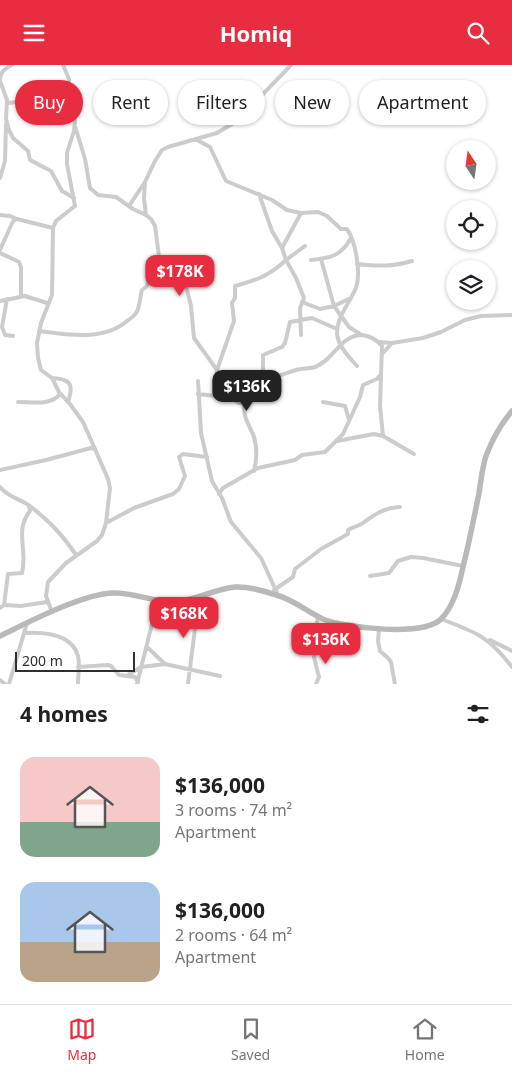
<!DOCTYPE html>
<html lang="en">
<head>
<meta charset="utf-8">
<style>
  :root { --surface:#fff; --page:#f2f2f2; --text:#202124; --muted:#757577; --line:#e0e0e0; --accent:#e92d40 }
  body { margin:0; font-family:"Noto Sans",sans-serif; background:var(--page); color:var(--text); height:100vh; display:flex; flex-direction:column; font-size:19px; white-space:nowrap }
  * { box-sizing:border-box; margin:0 }
  p { font-size:16px; color:var(--muted) }
  .icon { flex:none; width:28px; height:28px; fill:none; stroke:currentColor; stroke-width:2; stroke-linecap:round; stroke-linejoin:round }
  .map { position:relative; height:619px; overflow:hidden }
  .panel { display:flex; flex-direction:column; background:var(--surface); flex:1 }
  .panel>* { flex:none }
  .guide { position:absolute; left:15px; top:15px; width:482px; height:45px; display:flex; gap:10px }
  .needle { width:32px; rotate:347deg }
  .fabs { position:absolute; left:446px; top:75px; display:grid; gap:10px }
  .fabs a { display:grid; place-items:center; width:50px; height:50px; border-radius:50%; background:var(--surface); box-shadow:0 1px 4px #0004; font-size:25px }
  .scale { position:absolute; left:15px; bottom:12px; width:120px; box-sizing:border-box; padding-left:5px; border:2px solid #2f2f2f; border-top:0; font-size:14px; line-height:18px; white-space:nowrap; color:#2f2f2f; -webkit-text-stroke:4px #fff; paint-order:stroke }
  .price { position:absolute; translate:-50% -42px; padding:0 11px; border-radius:10px; background:var(--accent); color:#fff; font-size:16px; line-height:32px; filter:drop-shadow(0 1px 2px #0008) }
  .price::after { content:''; position:absolute; left:50%; top:30px; width:15px; height:11px; margin-left:-8px; background:inherit; clip-path:polygon(0 0,100% 0,50% 100%) }
  .price.current { background:#222; color:#fff }
  ul { padding:0; list-style:none }
  li { display:flex; align-items:center; gap:15px; height:125px; padding:0 20px }
  li span { display:grid; place-items:center; flex:none; width:140px; height:100px; border-radius:15px; color:#555 }
  li>.icon { margin-inline-start:auto }
  span .icon { width:60px; height:60px; fill:#fffc; stroke-width:1 }
  li b { font-size:21px }
  h2 { display:flex; justify-content:space-between; align-items:center; height:60px; padding:0 20px; font-size:21px }
  .chip { padding:0 18px; border-radius:22px; background:var(--surface); box-shadow:0 1px 4px #0004; font-size:18px; line-height:45px }
  .chip.current { background:var(--accent); color:#fff }
  header { display:flex; justify-content:space-between; align-items:center; height:65px; padding:0 20px; background:var(--accent); color:#fff; font-size:22px; font-weight:700 }
  .tabs { display:flex; justify-content:space-around; align-items:center; height:70px; border-top:1px solid var(--line); background:var(--surface); font-size:14px; color:var(--muted) }
  .tabs a { display:grid; justify-items:center; gap:2px }
  .tabs .current { color:var(--accent) }
  .map>svg:first-child { display:block }
  .lines { fill:none; stroke-linecap:round; stroke-linejoin:round }
  .street { stroke:#ccc; stroke-width:4 }
  .secondary { stroke:#b9b9b9; stroke-width:5.5 }
</style>
</head>
<body>
<header><svg class="icon" aria-label="menu" viewBox="0 0 24 24"><path d="M4 6h16M4 12h16M4 18h16"/></svg>Homiq<svg class="icon" aria-label="search" viewBox="0 0 24 24"><circle cx="10" cy="10" r="6"/><path d="M15 15l6 6"/></svg></header>
<div class="map">
<svg width="512" height="619" viewBox="0 0 512 619">
  <rect width="100%" height="100%" fill="#fff"/>
  <g class="lines">
    <path class="street" d="M0,16L7,35L6,54L9,65L13,73L28,86L30,95L51,106L62,126L74,133
      M0,16C0,7 4,4 12,0
      M7,38C27,37 48,27 68,38
      M195,74L210,82L226,116L272,135L287,145L301,148L318,147L327,151L341,164H347C356,177 361,208 356,223C355,226 352,230 351,233
      M0,113L5,96L6,59
      M145,117L155,96L162,85L168,82L217,68L237,56L291,0
      M259,129L272,166L282,183
      M129,141L145,117L144,133L146,150
      M0,150L10,151L17,154
      M53,163L52,230L41,258L37,278L38,293L41,305L52,313L59,327L70,339L83,357L95,384
      M0,185L13,156L17,154L53,163L56,156L75,141L67,99V88L74,66L75,55L67,36L69,14L63,0
      M0,188L13,194L19,197L21,202V231
      M321,194L334,241L351,233C331,266 332,274 357,301
      M311,195C331,193 341,191 351,173
      M160,199C168,206 175,204 183,209L191,241L194,273L217,305L214,331
      M357,199C377,201 393,202 412,196
      M7,234L2,262L5,270L13,271
      M0,236L25,231L47,238
      M302,237L320,244L334,241L349,262L360,269
      M39,266C68,270 104,276 127,256C130,254 134,251 136,248C140,243 140,231 142,225L146,222L160,199L155,161L151,154L146,150L133,144L116,132L98,130L90,123L85,94L75,61
      M301,270L300,243L304,233L296,213L286,195L305,181
      M379,277L392,278L383,288
      M392,278L423,273L441,267L465,255L481,251L512,250
      M217,305L234,256L232,238L235,233V221C257,215 269,211 286,195L282,183L301,148
      M381,311L380,341L383,371
      M52,313C71,314 74,319 68,337
      M259,314L263,308V290L282,282L285,278L290,257L312,253L337,264
      M198,316L201,368L212,416L222,433L231,457L261,493L278,530
      M198,329L235,333L259,314C276,314 281,309 296,305C302,303 309,304 315,302C334,295 340,270 362,270C370,271 377,275 382,281L381,310L377,314L363,320L360,332L343,369L325,387L302,390L295,395L258,403L223,423L219,429
      M233,334L239,338H244L242,328
      M18,337C32,337 51,341 60,329
      M323,337L345,341L349,355
      M244,338C244,354 247,356 253,369C257,380 257,394 254,406
      M337,376L374,369L383,371L414,389
      M0,405L46,395L91,383L95,384L108,414L110,423L106,458L102,470L97,476L66,498L48,517L46,531L52,547
      M0,422C11,434 19,433 30,441C50,457 61,468 76,490
      M106,458L134,443L173,429L179,424L185,411L179,392L183,389L207,392
      M370,511L389,508L398,496L411,492L423,493L463,501
      M274,525L293,512L295,504L321,484L348,469V465C353,462 359,461 363,458C375,449 384,443 400,442
      M4,540L21,541L47,537
      M0,543L4,540L8,509L22,508C28,485 14,466 30,446L29,441
      M441,554C476,567 489,572 512,602
      M379,564L378,576L380,586L388,593L391,597L395,619
      M24,568C43,567 72,569 78,591C80,599 78,610 78,619
      M490,575L512,586
      M147,582L165,599L220,611
      M78,602L108,600L111,601L119,610L135,612L138,617
      M128,610L141,602L165,599
      M0,615L5,619
      M9,619L27,558
      M137,619L158,535
      M188,619L199,532
      M316,619L319,612L314,592L318,573L316,563L318,552"/>
    <path class="secondary" d="M0,571C29,557 82,529 113,528C136,527 158,540 180,536C199,533 217,524 235,522C248,521 264,526 276,530C293,534 307,547 323,554C345,563 423,572 441,554C454,541 459,520 463,502C469,478 474,453 479,428C481,416 482,403 486,391C492,375 501,359 512,346"/>
  </g>
</svg>
<div class="fabs">
<a><svg class="needle" viewBox="-14 -14 28 28"><path d="M0-13l5 13h-10z" fill="#e53935"/><path d="M0 13l5-13h-10z" fill="#757577"/></svg></a>
<a><svg class="icon" aria-label="locate" viewBox="0 0 24 24"><circle cx="12" cy="12" r="6"/><path d="M12 2v4M12 18v4M2 12h4M18 12h4"/></svg></a>
<a><svg class="icon" aria-label="layers" viewBox="0 0 24 24"><path d="M12 4l9 5-9 5-9-5zM3 14l9 5 9-5"/></svg></a>
</div>
<div class="scale">200 m</div>
<b class="price" style="left:180px;top:232px">$178K</b>
<b class="price current" style="left:247px;top:347px">$136K</b>
<b class="price" style="left:184px;top:574px">$168K</b>
<b class="price" style="left:326px;top:600px">$136K</b>
<div class="guide">
<a class="chip current">Buy</a>
<a class="chip">Rent</a>
<a class="chip">Filters</a>
<a class="chip">New</a>
<a class="chip">Apartment</a>
</div>
</div>
<section class="panel">
<h2>4 homes<svg class="icon" aria-label="filters" viewBox="0 0 24 24"><path d="M4 7h16M4 17h16"/><circle cx="9" cy="7" r="2"/><circle cx="15" cy="17" r="2"/></svg></h2>
<ul>
<li><span style="background:linear-gradient(#f6c9c9 65%,#7fa58c 0)"><svg class="icon" aria-label="home" viewBox="0 0 24 24"><path d="M3 11l9-7 9 7M6 9v11h12V9"/></svg></span><div><b>$136,000</b><p>3 rooms · 74 m²</p><p>Apartment</p></div></li>
<li><span style="background:linear-gradient(#a9c7e8 60%,#b9a48a 0)"><svg class="icon" aria-label="home" viewBox="0 0 24 24"><path d="M3 11l9-7 9 7M6 9v11h12V9"/></svg></span><div><b>$136,000</b><p>2 rooms · 64 m²</p><p>Apartment</p></div></li>
</ul>
</section>
<nav class="tabs">
<a class="current"><svg class="icon" aria-label="map" viewBox="0 0 24 24"><path d="M3 6l6-2 6 2 6-2v14l-6 2-6-2-6 2zM9 4v14M15 6v14"/></svg>Map</a>
<a><svg class="icon" aria-label="saved" viewBox="0 0 24 24"><path d="M7 4h10v16l-5-4-5 4z"/></svg>Saved</a>
<a><svg class="icon" aria-label="home" viewBox="0 0 24 24"><path d="M3 11l9-7 9 7M6 9v11h12V9"/></svg>Home</a>
</nav>
</body>
</html>
